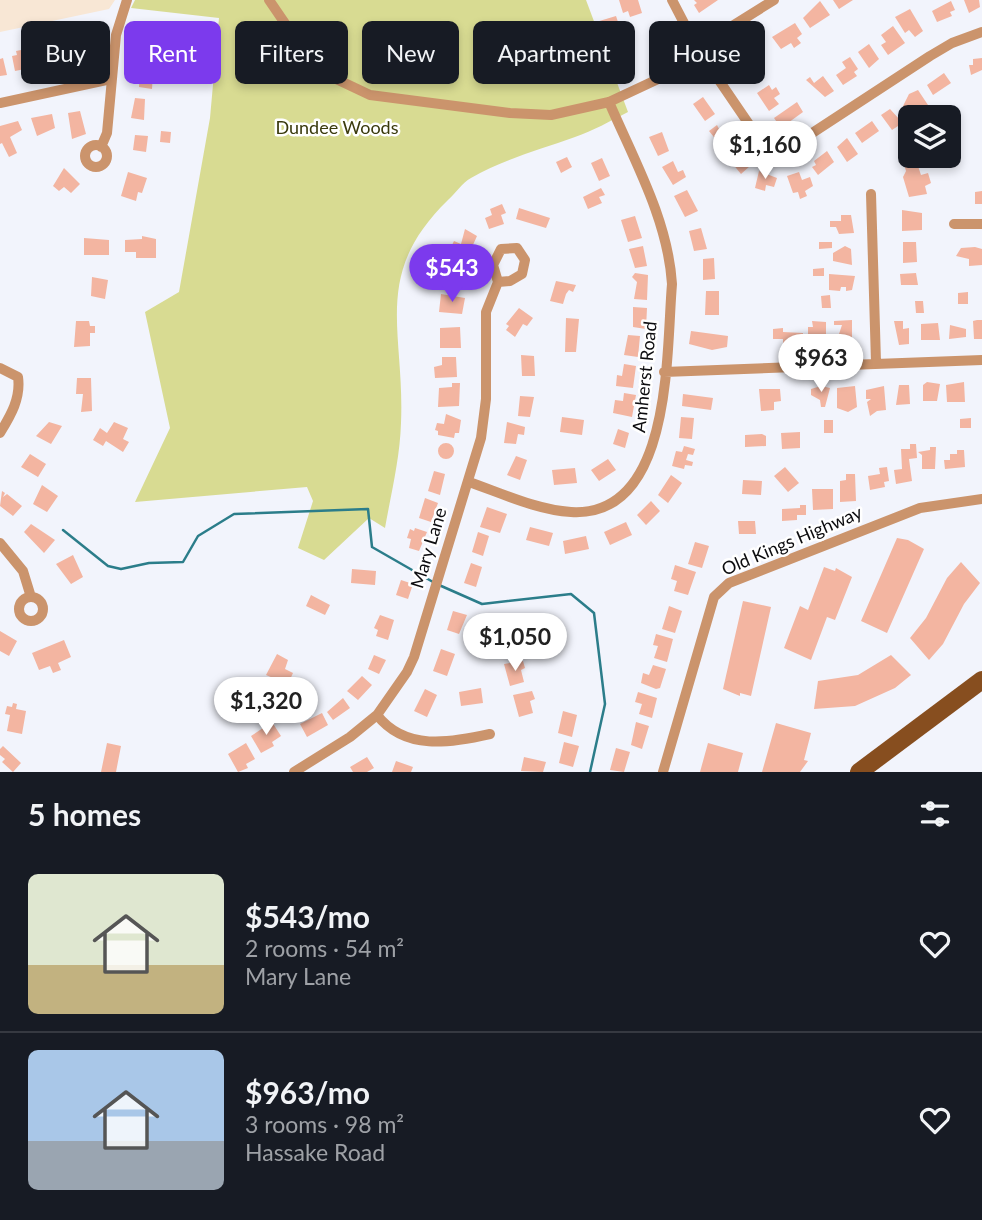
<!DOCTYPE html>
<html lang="en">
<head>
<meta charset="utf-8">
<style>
  :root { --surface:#171b24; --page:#20242c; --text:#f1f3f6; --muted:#9ea1a6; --line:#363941; --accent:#7c3aed }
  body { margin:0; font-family:Lato,sans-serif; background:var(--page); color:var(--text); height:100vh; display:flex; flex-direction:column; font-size:26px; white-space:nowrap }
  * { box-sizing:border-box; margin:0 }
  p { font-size:23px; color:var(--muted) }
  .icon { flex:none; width:38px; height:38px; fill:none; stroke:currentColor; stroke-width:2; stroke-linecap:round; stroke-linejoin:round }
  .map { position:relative; height:772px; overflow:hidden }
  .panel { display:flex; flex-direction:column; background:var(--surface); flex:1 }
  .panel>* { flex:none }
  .top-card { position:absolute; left:21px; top:21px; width:942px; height:63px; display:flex; gap:14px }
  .tools { position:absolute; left:898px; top:105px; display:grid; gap:14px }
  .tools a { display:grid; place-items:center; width:63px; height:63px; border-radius:10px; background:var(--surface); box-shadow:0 4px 10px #0003; font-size:35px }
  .price { position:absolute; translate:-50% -60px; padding:0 16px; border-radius:24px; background:#fff; color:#222; font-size:23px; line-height:46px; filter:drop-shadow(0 2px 4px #0008) }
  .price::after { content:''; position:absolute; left:50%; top:42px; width:21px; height:16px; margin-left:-10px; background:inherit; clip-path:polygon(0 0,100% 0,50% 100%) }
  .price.on { background:var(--accent); color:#fff }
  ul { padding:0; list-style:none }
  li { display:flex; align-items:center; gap:21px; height:175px; padding:0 28px }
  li+li { border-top:2px solid var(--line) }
  li span { display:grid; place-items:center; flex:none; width:196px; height:140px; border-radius:10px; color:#555 }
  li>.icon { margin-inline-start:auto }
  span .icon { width:84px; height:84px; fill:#fffc; stroke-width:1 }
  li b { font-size:30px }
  h2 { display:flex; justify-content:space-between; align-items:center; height:84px; padding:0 28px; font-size:30px }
  .pill { padding:0 24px; border-radius:10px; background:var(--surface); box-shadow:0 4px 10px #0003; font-size:24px; line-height:63px }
  .pill.on { background:var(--accent); color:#fff }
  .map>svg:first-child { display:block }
  .education { fill:#f8e7d5 }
  .green { fill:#d8db92 }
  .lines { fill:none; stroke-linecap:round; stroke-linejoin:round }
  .stream { stroke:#2b7d8a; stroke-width:2.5 }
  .building { fill:#f3b5a1 }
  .street { stroke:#cb946c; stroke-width:10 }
  .primary { stroke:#874e1f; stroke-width:18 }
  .labels { text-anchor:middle; stroke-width:5; stroke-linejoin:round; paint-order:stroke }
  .park-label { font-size:18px; fill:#3a3a0d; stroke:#fff }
  .street-label { font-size:18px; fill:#0c0c0f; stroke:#fff }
</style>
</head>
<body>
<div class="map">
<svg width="982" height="772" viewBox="0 0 982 772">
  <rect width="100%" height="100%" fill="#f2f4fc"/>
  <path class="education" d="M0,0H115L109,9L0,32Z"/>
  <path class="green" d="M135,0H586L628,112C610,121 593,131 575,137C539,150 504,159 471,178C462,183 456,193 448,200C371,275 405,330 401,423C400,458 391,494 385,528L369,518L324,560L298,548L313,501L307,487L135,502L170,428L145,312L179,292L210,118L219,18L131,8Z"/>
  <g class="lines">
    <path class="stream" d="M63,530L108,566L121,569L149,563L183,562L198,536L234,514L368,509L372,547L433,582
      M439,585L482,604L571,594L594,613L605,704L590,772"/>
  </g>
  <path class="building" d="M619,0H638L642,13L630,17L628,11L623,13Z
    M694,0H718L699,13L694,5L697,3Z
    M833,0H853L839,9Z
    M964,0H979L980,7L969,13Z
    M820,1L830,15L810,28L803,18Z
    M951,1L955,10L950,12L952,16L937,22L932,11Z
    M910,9L923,31L915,37L909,30L905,33L895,17Z
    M616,16L620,28L599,35L596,22Z
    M795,23L802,34L797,38L801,43L794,48L791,43L781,49L772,37Z
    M893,26L905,43L888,55L881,45L886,42L881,35Z
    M76,30L80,38L89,36L92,48L72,51L70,31Z
    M625,32L632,55L618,60L610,37Z
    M141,34L154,35L150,61L137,60Z
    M65,38L68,56L48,58L45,45Z
    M869,44L879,59L869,68L858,52Z
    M31,48L35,67L15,71L12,56L17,55L16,51Z
    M756,49L765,59L760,63L764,67L755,76L751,71L743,79L734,69Z
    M850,57L858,69L854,72L857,76L843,85L836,75L846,68L842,62Z
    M3,58L7,75L0,76V59Z
    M982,58V70L971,75L969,65H973V59Z
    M140,72L153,73L152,89L139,87Z
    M944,73L951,83L933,95L927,85Z
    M823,76L834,91L825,97L806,80L810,77L814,83Z
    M769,85L772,90L776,87L780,94L774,98L779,104L769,111L757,93Z
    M918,90L930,108L916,117L912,112L908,114L903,106L909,94Z
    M703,97L715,114L705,121L693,104Z
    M135,98L145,99L144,120L131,118Z
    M797,102L803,112L781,128L774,118Z
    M890,109L900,120L904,118L910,128L906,131L901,124L892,130L881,115Z
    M80,111L86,134L72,139L68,113Z
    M52,114L55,128L37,136L31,118Z
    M18,121L22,130L10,137L17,153L9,157L2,143L0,144V126Z
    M872,121L879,131L862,143L855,133Z
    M717,125L719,129L723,127L732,140L722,147L709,131Z
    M161,131L171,132L170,143L160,142Z
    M662,132L669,151L658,156L649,137Z
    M135,135L148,136L146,152L133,150Z
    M847,138L858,154L847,162L837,147Z
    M737,149L750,166L741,174L727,157Z
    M827,151L834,162L818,175L812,167L816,165L814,161Z
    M567,157L572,167L561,173L556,162Z
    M915,157L921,175L928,173L931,183L925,186L927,194L909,197L903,177L906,171L903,161Z
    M602,158L610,176L599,181L591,163Z
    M673,161L678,172L683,170L686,177L673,185L662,167Z
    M64,168L80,184L71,193L64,187L59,191L53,186Z
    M759,171L777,178L774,187L766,185L765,191L755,188Z
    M128,172L147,178L142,193L138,192L136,201L121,196Z
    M799,172L802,180L810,177L813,186L805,191L807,196L800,199L798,192L793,193L787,176Z
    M601,188L605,195L599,197L602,203L588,209L583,197Z
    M687,190L698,211L685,217L674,196Z
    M982,191V204H975V192Z
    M502,204L506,213L501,215L504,224L489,229L485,218L492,215L490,209Z
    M519,208L550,218L546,228L516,219Z
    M902,210L922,213V230L902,231Z
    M841,215H851L854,233L839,234L836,227H830V221H841Z
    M635,216L642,238L628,242L621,220Z
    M701,228L707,249L694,251L689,231Z
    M465,229L477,236L468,256L451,247L454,241L461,244Z
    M142,236L156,239V258H136V252H125V240L142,239Z
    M84,238L109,240V255H84Z
    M819,242H832V248L819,249Z
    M903,242H916L917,262L903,263Z
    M643,246L647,266L635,268L629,249Z
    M845,246L851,249L852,265L833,261V253Z
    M975,247L982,249V265L969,266V259L956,256L961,248Z
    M714,258L715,279L703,280V259Z
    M450,263L468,265L466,286L453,284L454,274L449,271Z
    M824,268V276H813V269Z
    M635,273L648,275L647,300L634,299L637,282L632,277Z
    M916,273L918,285H901L900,274Z
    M829,274L855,276L852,290L846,291V287H841L840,291L829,290Z
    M92,277L108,280L105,299L91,296Z
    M556,281L576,285L573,292L569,290L566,294L563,304L550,301Z
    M706,291H719V315H705Z
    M968,292V304H958V293Z
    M441,294L465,298L462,314L439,312Z
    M830,295L831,308H822L821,296Z
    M915,301H923L924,313H916Z
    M633,307L647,308L646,329L633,327Z
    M519,308L533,318L527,326L523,324L515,337L506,330L509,326L506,324Z
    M566,318L579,319L576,352H565Z
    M852,320V341L835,343L834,334H839L842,325H834V321Z
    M977,320H982V339H974L973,321Z
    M76,321H89L90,326H95V333H90V346L74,347Z
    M812,321L826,322V340L808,344V327H813Z
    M894,321H903V329L909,328V344L899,345Z
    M938,323L940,340H921V324Z
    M950,325L966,329V337L949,339Z
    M460,327L461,348H440V328Z
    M783,328V332L803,333V342L783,343V339H773V329Z
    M691,331L728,336L727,347L712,350L689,344Z
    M628,335L640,336L638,357L624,355Z
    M521,355L534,356L535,376H522Z
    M442,357H456L457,377L435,378L434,367L442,365Z
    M624,364L636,366L633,388L616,386L617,375L622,376Z
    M77,378H91L92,411L81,412L83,394H76Z
    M927,382L940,384L937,401H923V385Z
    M964,382L965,402H947L946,385Z
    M452,383H460L459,406L438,407L439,388L452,387Z
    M899,385H909L910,404L896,405Z
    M821,386L830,388L825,407H821L820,400L811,395V389Z
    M855,386L857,407L848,412L837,408V388Z
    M884,386L886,410L877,411L870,416L867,402L871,399H866V390Z
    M759,389H780L781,401L774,402V410L761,411Z
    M624,393L636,395L632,417L613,413L615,400L623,401Z
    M683,394L713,398L711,410L682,406Z
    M520,396L534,397L530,417L518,416Z
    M446,414L461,420L459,433H455L454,438L438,435V431L435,430L437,423L444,424Z
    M562,417L584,420L582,435L560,432Z
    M681,417L694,418L692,439L679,438Z
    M971,418V428H960V419Z
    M824,420H833V433H824Z
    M49,422L62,426L51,444L36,436Z
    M114,422L128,428L123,439L129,442L123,452L106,441L103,446L93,440L100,428L107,433Z
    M507,422L525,427L524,435L518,434L516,444L504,443Z
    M618,429L629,433L625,448L613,444Z
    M800,432V448L782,449L781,433Z
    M762,434L766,436V446L745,447V435Z
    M438 451a8 8 0 1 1 16 0a8 8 0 1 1-16 0Z
    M910,444H916L917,458L909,459L912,481L896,484L894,470L902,469L901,449H910Z
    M684,446L695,449L693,455L688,454L686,460L693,462L692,466L685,465L684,469L672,466L676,451L682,452Z
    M930,447H936L935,469H922V455L918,452L930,450Z
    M957,450H964L965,467L945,469L944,460H950V454H957Z
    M30,454L46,464L38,477L21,467Z
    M516,456L527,460L520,480L507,475Z
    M608,459L616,470L599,481L591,470Z
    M785,467L799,483L788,492L774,476Z
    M887,467L889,481L884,482L885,487L870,490L868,476L880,474L879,468Z
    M575,468L577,483L554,485L552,470Z
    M434,471L445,474L440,495L428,491Z
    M846,474H855L856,501L840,502V481L846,480Z
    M671,475L682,483L668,503L658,495Z
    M743,480L762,481L761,495L742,494Z
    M42,485L58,496L47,512L33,504Z
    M812,489H833V509L813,510Z
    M2,491L5,493L3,497L7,494L22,506L13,516L0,506Z
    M425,498L438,503L431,522L419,518Z
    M651,501L660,511L646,525L637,515Z
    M800,505H806V515H797V520L782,521V509L800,508Z
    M487,507L507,514L500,533L480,527Z
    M738,521H755L756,534H739Z
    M626,522L632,535L610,545L604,532Z
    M31,524L55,540L44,553L24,532Z
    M530,527L553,533L549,546L526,540Z
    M415,528L427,532L419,551L409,548L411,539L407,538L410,529L414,531Z
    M478,532L489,536L483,556L472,552Z
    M586,536L589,549L565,554L563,541Z
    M897,538L908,540L924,549L887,633L861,621Z
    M695,542L709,546L702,568L688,564Z
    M73,555L83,577L71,584L56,564Z
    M961,562L980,583L964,604L943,644L929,660L910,638L926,618L947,578Z
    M471,563L482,567L476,587L464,583Z
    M675,565L696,572L688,595L674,591L677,581L671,579Z
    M824,567L835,571L836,568L852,577L835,620L827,617L811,660L784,648L800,606L808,610Z
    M352,569L376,571L375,585L351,583Z
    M401,580L413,584L408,599L396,595Z
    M311,595L330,605L325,615L306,606Z
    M743,601L771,607L751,696L740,693V696L723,689Z
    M669,606L682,611L675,633L662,629Z
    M453,611L467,615L459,634L447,630Z
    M380,615L394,620L388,640L376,636L378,630L374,628Z
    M0,631L17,641L9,656L0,651Z
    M656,634L673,639L667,662L654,658L658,646L653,645Z
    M64,640L71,657L58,663L61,670L53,673L50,666L39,670L32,653Z
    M441,649L455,654L447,676L433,671Z
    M277,654L288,660L285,669L293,673L287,686L272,681L273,678L266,675Z
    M374,655L386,660L379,674L368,669Z
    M891,655L911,675L895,688L855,706L814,709L818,681L858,675Z
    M523,661L525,668L521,670L524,682L510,686L504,664Z
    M653,665L666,669L660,688L656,689L641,683L643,673L649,675Z
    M362,676L372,685L358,700L347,691Z
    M481,688L483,703L461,706L459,692Z
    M425,689L437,695L427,717L414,711Z
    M532,691L535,699L530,701L533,713L519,717L513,695Z
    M638,692L657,698L652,718L639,714L642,704L635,702Z
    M343,698L350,708L333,720L327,712Z
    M13,703L17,704L16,709L26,711L22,734L7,731L10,715L5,714L7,706L12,707Z
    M563,711L577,715L572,737L558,733Z
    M322,713L328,725L307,737L300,724Z
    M272,722L281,736L272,742L274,746L261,753L251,736Z
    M636,722L649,726L642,749L631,745Z
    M776,723L811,733L804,760L808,761L800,772H762Z
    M564,742L579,746L573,767L559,763Z
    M107,743L121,746L116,772H101Z
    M246,743L255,759L246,764L248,768L238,772L228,754Z
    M708,743L743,753L738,772H700Z
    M3,746L21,763L13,772L2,762L5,759L0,755V749Z
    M616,748L630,752L624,772L610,770Z
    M367,757L374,768L367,772H353L350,767Z
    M524,757L546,762L543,772L521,771Z
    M396,761L413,767L411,772H392Z"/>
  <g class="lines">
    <path class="street" d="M269,0L308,57L334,78L370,95L510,113L551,115L609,102L656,80L697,48L774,0
      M672,0L697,48L755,133L762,142L779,149L800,141L930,56L952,43L982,32
      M0,103L111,79
      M85 156a11 11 0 1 1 22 0a11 11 0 1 1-22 0Z
      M101,147L107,133L116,35L127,0
      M871,194L876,362
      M954,224H982
      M0,368L18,377C21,398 11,415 0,433
      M664,372L982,360
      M469,482C501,493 537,510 571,512C673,518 666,353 672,284C668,220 634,160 609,102
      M0,543L23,571L31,597
      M19 609a12 12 0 1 1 24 0a12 12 0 1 1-24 0Z
      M377,715C405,751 450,743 490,734
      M294,772L350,737L377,715L407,672L414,657L481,438L486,399V312L498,282L493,265L501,249L517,248L525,260L522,274L510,281L498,282
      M663,772L714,597L729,583L920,508L982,499"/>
    <path class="primary" d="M859,772L982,680"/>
  </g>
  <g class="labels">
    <g class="park-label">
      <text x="337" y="134">Dundee Woods</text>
    </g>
    <g class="street-label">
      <text transform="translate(645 377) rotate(-84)" y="6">Amherst Road</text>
      <text transform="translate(792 541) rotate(-23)" y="6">Old Kings Highway</text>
      <text transform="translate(429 548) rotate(-73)" y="6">Mary Lane</text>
    </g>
  </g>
</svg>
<div class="tools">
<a><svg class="icon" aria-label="layers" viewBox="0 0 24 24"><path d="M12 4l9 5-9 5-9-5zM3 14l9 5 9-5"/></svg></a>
</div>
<b class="price" style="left:765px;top:181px">$1,160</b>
<b class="price on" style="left:452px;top:304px">$543</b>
<b class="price" style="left:821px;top:394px">$963</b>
<b class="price" style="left:515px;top:673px">$1,050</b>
<b class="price" style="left:266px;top:737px">$1,320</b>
<div class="top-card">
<a class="pill">Buy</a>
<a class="pill on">Rent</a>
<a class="pill">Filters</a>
<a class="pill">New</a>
<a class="pill">Apartment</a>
<a class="pill">House</a>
</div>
</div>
<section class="panel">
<h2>5 homes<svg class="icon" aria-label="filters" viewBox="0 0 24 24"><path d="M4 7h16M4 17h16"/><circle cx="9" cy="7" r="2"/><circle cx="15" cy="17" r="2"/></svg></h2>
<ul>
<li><span style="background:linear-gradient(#dfe7d0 65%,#c2b280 0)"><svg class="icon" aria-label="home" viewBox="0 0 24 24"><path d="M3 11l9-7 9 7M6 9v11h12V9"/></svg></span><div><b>$543/mo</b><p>2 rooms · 54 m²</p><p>Mary Lane</p></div><svg class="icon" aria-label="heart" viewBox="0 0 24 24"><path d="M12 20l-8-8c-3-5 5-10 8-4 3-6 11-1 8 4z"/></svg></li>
<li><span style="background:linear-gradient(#a9c7e8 65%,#9aa5b1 0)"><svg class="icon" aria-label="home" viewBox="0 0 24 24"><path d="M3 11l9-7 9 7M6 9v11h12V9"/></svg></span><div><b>$963/mo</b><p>3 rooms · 98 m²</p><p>Hassake Road</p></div><svg class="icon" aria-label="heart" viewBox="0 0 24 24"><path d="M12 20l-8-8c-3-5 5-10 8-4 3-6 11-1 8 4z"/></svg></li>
</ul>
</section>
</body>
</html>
